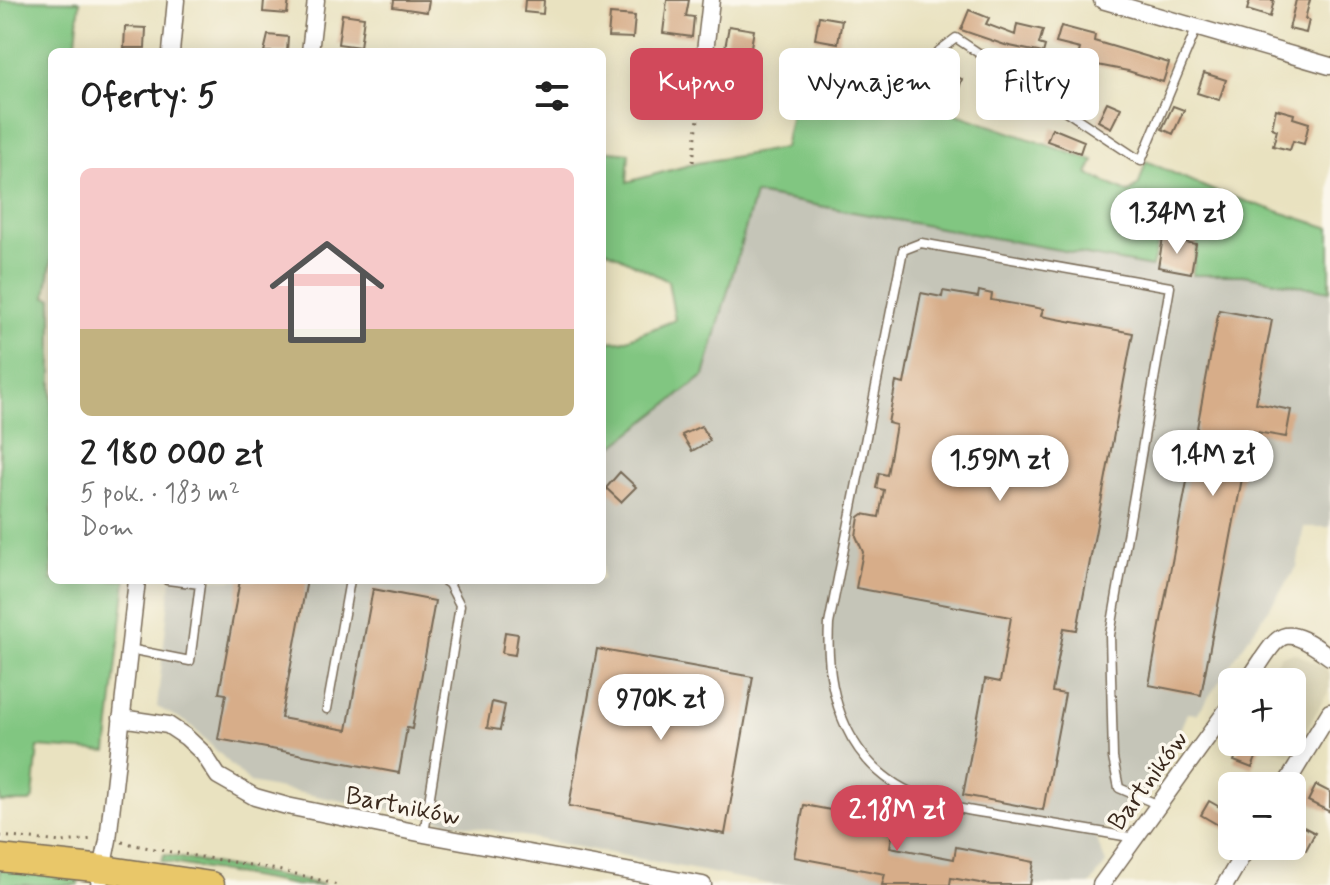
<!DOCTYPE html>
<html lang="pl">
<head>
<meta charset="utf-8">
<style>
  :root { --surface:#fff; --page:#f2f2f2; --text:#222; --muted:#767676; --line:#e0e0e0; --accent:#d1495b }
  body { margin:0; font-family:Mynerve,sans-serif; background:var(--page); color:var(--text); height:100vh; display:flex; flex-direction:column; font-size:30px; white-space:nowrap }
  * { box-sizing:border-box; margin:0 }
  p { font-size:26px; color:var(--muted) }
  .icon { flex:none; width:44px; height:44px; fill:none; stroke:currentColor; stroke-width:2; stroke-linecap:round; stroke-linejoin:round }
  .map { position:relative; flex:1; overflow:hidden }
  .side { position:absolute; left:48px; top:48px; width:558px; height:536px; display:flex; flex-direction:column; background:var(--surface); border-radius:12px; box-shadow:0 4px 20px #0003 }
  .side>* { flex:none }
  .hud { position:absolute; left:630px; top:48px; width:580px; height:72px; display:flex; gap:16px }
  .tools { position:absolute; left:1218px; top:668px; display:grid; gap:16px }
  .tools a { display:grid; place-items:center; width:88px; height:88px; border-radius:12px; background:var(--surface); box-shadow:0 4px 20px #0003; font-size:40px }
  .price { position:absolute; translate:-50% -68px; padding:0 18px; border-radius:28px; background:#fff; color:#222; font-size:26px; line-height:52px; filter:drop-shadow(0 2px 4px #0008) }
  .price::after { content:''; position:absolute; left:50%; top:48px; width:24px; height:18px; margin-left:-12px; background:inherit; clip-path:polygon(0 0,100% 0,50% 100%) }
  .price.current { background:var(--accent); color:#fff }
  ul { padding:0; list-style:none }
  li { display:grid; align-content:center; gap:16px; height:424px; padding:0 32px }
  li+li { border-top:2px solid var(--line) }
  li span { display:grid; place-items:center; height:248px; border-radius:12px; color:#555 }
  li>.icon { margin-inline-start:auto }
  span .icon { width:144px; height:144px; fill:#fffc; stroke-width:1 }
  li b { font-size:34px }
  h2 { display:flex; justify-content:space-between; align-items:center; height:96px; padding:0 32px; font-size:34px }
  .tag { padding:0 28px; border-radius:12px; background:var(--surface); box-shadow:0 4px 20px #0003; font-size:28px; line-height:72px }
  .tag.current { background:var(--accent); color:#fff }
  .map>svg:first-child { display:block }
  .built { fill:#d8d1b1 }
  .industrial { fill:#c5c5b8 }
  .green { fill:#81c681; stroke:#5e7850; stroke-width:2 }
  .building { fill:#d7ad89 }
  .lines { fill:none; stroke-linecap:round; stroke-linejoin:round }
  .service-casing { stroke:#786a57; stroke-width:11 }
  .minor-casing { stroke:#786a57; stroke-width:19 }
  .primary-casing { stroke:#786a57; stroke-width:29 }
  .path { stroke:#786a57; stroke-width:3; stroke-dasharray:2 6; stroke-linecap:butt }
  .service { stroke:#fff; stroke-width:8 }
  .minor { stroke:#fff; stroke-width:16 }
  .primary { stroke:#e9c769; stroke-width:26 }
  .labels { text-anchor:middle; stroke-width:7; stroke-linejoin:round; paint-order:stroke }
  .street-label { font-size:26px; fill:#3b2a1e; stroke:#fbf7ec }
</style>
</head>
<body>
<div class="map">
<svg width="1330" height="885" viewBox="0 0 1330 885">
  <rect width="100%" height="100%" fill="#fbf7ec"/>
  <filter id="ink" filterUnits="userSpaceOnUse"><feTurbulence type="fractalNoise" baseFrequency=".0125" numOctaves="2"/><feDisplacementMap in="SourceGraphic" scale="16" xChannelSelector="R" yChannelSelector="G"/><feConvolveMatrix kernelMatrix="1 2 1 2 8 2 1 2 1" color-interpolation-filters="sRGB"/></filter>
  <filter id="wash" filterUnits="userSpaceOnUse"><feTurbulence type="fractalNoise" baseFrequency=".006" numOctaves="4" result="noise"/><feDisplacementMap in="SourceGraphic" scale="32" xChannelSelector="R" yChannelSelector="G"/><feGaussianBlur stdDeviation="1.8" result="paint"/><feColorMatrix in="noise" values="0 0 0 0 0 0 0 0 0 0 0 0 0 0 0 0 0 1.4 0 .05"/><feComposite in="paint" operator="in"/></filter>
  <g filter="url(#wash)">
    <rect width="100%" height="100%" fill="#e9e2c0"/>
    <path class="built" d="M1295,653L1325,668L1330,674V689L1291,755L1255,742H1292V682H1261L1281,655Z"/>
    <path class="industrial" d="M755,194L1192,275H1243L1330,291V527H1304L1297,567L1197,714L1187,713L1155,791L1130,802L1120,826H1106L1095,836L1106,863L1090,885H774L250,783L188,723L157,707L171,580H602V455L704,376Z"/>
    <path class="green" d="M0,0L80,1L75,52H52V256L46,297L52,298V580H126L107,752L38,747L33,798L30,802H0Z
      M843,75L1094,161L1088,174L1129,193L1139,184L1146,161L1214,191L1330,228V291L1243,275H1192L1198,241L1160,235L1152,267L755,194L704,376L602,455V342L622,341L675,320L668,281L602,248V150L629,153L627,182L697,163L784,148L797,84Z
      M164,855L324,885H296L161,861Z
      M0,866L77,879L79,883L77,885H0Z"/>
    <g id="blocks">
      <path class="building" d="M264,0H289L287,14L263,12Z
        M394,0H429L427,12L393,7Z
        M525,0H544L543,14L524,12Z
        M667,0H689L686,16L694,17L692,37L663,33Z
        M1250,0H1274L1270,17L1247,10Z
        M1296,0H1310L1305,19L1309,20L1306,33L1289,29Z
        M969,10L989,18L986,24L1015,35L1017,24L1043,30L1039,44L1045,46L1043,53L1005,45L961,30Z
        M342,14L364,17L360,47L338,44Z
        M610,14L635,16L633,38L608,37Z
        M819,16L842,20L838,43L815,39Z
        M729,26L754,30L750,52L725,48Z
        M1061,26L1095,35L1094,41L1169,63L1163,82L1128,71L1077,61L1080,49L1056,43Z
        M125,27L146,28L145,48H124Z
        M268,35L288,37L287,52H264Z
        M939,70L962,79L956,98L932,90Z
        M1204,73L1226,80L1219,100L1197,93Z
        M1107,102L1121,108L1111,128L1098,121Z
        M1173,106L1184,110L1173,134L1162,129Z
        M1276,109L1294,114L1293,118L1309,123L1304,144L1293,141L1290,150L1273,146L1277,130L1272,128Z
        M1052,128L1084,141L1080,153L1047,141Z
        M1163,238L1196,244L1191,273L1158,267Z
        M943,291L978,297L979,291L992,294L991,300L1043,309L1041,316L1133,333L1077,630L1064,628L1052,692L1065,694L1043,810L963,795L985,679L1000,682L1011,617L856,588L863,552L856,536L859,517L863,514L879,517L884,490L876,488L879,473L887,475L896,425L888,423L896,382L904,384L921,293L942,297Z
        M1219,310L1272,320L1256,403L1291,410L1286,437L1251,431L1201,695L1149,685Z
        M701,426L710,441L692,451L682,435Z
        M620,472L636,487L621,502L606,488Z
        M240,580H307L281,718L347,730L373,589L435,601L412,729L407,728L399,773L218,739L226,694L219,693Z
        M505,632L518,634L515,655L502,653Z
        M597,649L753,677L725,834L569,806Z
        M492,702L505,705L500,730L487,728Z
        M1241,742H1262L1252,768L1234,761Z
        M1316,785L1330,792V812L1308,801Z
        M1209,801L1232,814V833L1201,815Z
        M804,805L895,822L890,847L954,859L956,847L1034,862L1030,885H991L951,878L950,885H882L885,874L794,857Z
        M1296,823L1315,833L1306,850L1292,843V831Z"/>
    </g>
  </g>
  <g filter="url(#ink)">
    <use href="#blocks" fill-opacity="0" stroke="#786a57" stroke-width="2"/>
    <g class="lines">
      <g class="service-casing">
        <path id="service" d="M939,51L956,38L1141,161L1197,27
          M129,649L190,661L200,584L167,580
          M327,709L350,580
          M424,834L460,605L449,584L443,580
          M1135,838C1095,831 1054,824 1014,818C982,812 949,809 919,796C847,767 825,695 829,624L903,250L921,243L1170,287L1110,635L1113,758L1119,788L1159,805"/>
      </g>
      <g class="minor-casing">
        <path id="minor" d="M1102,0L1330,66
          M171,52L176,0
          M310,52L316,0
          M702,77L711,0
          M1247,682C1280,636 1278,618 1330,657
          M121,718L168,725L186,737L203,753L218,776L255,797L287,806L424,834L703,885
          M1285,786L1330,712
          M99,885L108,840L137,580
          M1101,885L1232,703
          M1225,885L1248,846"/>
      </g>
      <g class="primary-casing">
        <path id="primary" d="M0,858L104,869L211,885"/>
      </g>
      <path class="path" d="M693,162L701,93
        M0,836L62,842L94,839
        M122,842C193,859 267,863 337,885"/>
      <use href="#service" class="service"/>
      <use href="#minor" class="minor"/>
      <use href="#primary" class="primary"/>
    </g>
  </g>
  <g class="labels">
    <g class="street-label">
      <text transform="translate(1147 780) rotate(-54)" y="9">Bartników</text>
      <text transform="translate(403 805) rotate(11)" y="9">Bartników</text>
    </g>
  </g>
</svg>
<div class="tools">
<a>+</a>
<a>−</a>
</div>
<b class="price" style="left:1177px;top:256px">1.34M zł</b>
<b class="price" style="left:1213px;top:498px">1.4M zł</b>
<b class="price" style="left:1000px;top:503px">1.59M zł</b>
<b class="price" style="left:661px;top:742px">970K zł</b>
<b class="price current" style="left:897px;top:853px">2.18M zł</b>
<div class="hud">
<a class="tag current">Kupno</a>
<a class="tag">Wynajem</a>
<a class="tag">Filtry</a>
</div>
<section class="side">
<h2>Oferty: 5<svg class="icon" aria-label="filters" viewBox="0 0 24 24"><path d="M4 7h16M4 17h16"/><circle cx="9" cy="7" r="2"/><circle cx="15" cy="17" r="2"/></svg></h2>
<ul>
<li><span style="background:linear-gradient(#f6c9c9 65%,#c2b280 0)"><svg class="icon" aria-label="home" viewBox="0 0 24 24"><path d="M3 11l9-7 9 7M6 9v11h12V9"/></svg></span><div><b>2 180 000 zł</b><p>5 pok. · 183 m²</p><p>Dom</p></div></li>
</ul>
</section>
</div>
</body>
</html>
